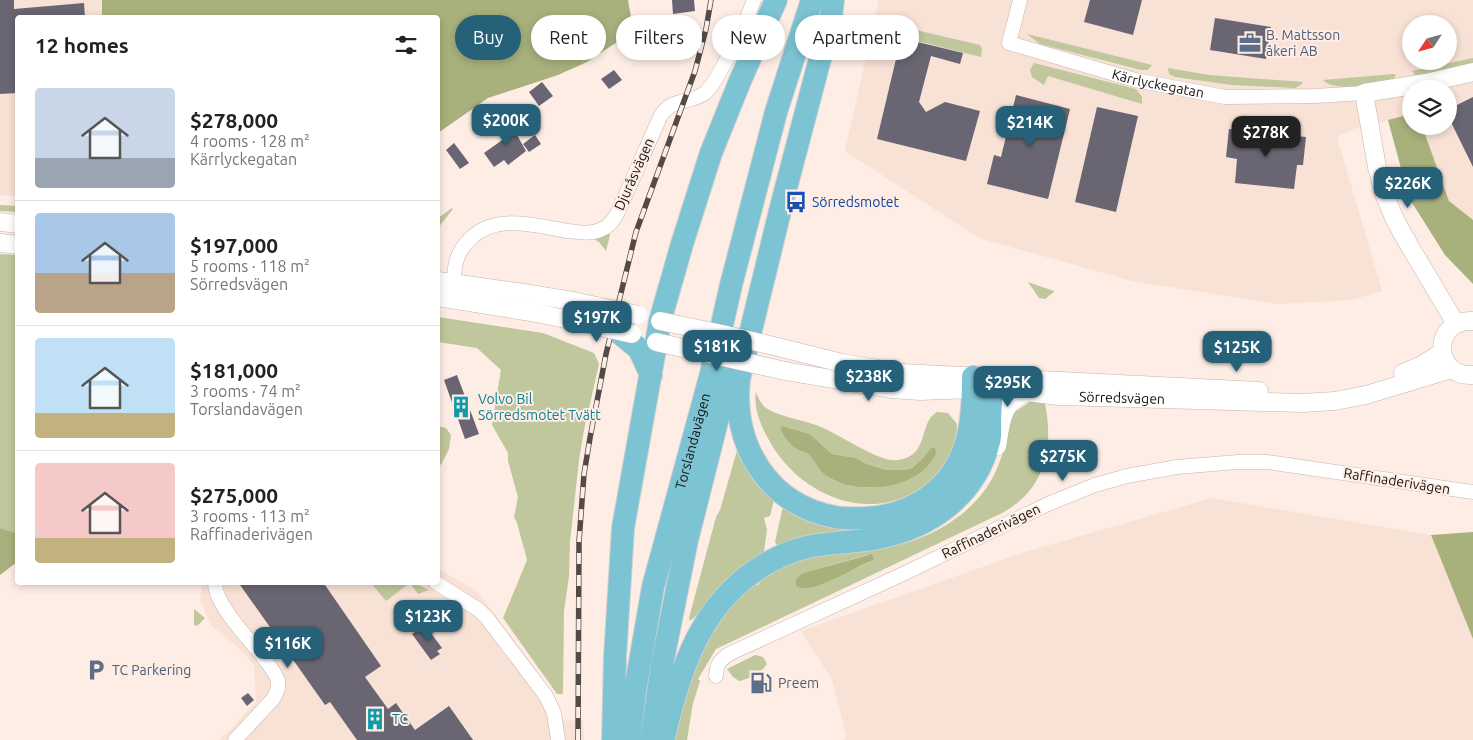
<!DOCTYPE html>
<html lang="en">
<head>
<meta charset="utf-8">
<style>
  :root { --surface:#fff; --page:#f2f2f2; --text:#222; --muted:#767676; --line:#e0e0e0; --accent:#256179 }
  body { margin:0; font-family:Ubuntu,sans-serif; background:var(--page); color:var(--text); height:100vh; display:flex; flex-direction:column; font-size:19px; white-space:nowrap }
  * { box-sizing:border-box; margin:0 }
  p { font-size:16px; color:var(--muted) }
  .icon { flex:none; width:28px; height:28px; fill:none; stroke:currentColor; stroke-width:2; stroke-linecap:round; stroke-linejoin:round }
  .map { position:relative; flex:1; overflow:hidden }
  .panel { position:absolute; left:15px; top:15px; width:425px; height:570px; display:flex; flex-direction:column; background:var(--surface); border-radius:5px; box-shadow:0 2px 8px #0003 }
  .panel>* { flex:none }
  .top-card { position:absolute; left:455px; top:15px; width:475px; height:45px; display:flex; gap:10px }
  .needle { width:32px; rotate:234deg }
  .fabs { position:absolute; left:1402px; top:15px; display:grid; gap:10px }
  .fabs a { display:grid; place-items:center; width:55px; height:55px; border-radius:50%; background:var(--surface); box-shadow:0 2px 8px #0003; font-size:25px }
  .price { position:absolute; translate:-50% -42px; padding:0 11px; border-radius:10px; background:var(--accent); color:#fff; font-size:16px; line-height:32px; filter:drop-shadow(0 1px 2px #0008) }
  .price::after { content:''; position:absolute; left:50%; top:30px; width:15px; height:11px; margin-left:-8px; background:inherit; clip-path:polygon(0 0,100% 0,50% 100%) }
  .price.active { background:#222; color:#fff }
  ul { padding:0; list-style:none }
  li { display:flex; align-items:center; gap:15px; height:125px; padding:0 20px }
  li+li { border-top:1px solid var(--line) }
  li span { display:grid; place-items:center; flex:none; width:140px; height:100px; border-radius:5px; color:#555 }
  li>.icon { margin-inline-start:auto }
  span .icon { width:60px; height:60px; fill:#fffc; stroke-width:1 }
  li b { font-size:21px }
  h2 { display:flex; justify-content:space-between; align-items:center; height:60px; padding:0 20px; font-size:21px }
  .chip { padding:0 18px; border-radius:22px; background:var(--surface); box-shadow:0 2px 8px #0003; font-size:18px; line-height:45px }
  .chip.active { background:var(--accent); color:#fff }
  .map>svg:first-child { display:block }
  .industrial { fill:#f8e1d5; fill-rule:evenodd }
  .green { fill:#c0c79c; fill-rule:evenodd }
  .forest { fill:#a8b07c }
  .building { fill:#696572 }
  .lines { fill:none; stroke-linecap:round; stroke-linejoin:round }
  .minor-casing { stroke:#c5b5ae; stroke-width:15 }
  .tertiary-casing { stroke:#c5b5ae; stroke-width:19 }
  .primary-casing { stroke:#d0cfcf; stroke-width:24 }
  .minor { stroke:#fff; stroke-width:14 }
  .tertiary { stroke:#fff; stroke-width:18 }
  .primary { stroke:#7cc3d4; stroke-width:22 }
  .rail-casing { stroke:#524a47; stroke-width:5.5 }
  .rail { stroke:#fdede5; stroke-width:4; stroke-dasharray:11; stroke-linecap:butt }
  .tertiary-bridge-casing { stroke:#c5b5ae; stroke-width:19; stroke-linecap:butt }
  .tertiary-bridge { stroke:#fff; stroke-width:18 }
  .labels { text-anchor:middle; stroke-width:4; stroke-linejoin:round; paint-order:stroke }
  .service-label { font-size:14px; fill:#4e5e75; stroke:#fdede5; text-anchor:start }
  .street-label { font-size:14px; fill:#16110f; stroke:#fdede5 }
  .transit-label { font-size:14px; fill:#164399; stroke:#fdede5; text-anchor:start }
  .culture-label { font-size:14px; fill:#0d838f; stroke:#fdede5; text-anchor:start }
</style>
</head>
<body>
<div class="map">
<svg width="1473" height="740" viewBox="0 0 1473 740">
  <rect width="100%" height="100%" fill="#fdede5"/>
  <path class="industrial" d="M0,0H102V17L18,18L17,196L0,195Z
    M879,0H1473V220L1449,201L1422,126H1449V89H1411V115L1353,129L1337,137L1382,291L1352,300L1276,304L1132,281L979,238L845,151ZM1411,24H1449V61H1411Z
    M1212,498L1431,535L1473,639V740H842L847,738L832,680L801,631L1022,553Z
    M438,569L474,589L495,614L554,696L564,721L583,720L584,740H219L232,728L256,701L254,665L243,652L210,624L200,599L203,583L438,582Z"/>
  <path class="green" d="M894,25L980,45L982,49L981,57L890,34Z
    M1027,34L1152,65L1148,70H1141L1040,44Z
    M1473,58V65L1416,76L1412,71Z
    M1034,63L1136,89L1142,97V104L1048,76L1044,85L1032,77L1030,70Z
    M1168,68L1209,75L1303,82L1301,85L1295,88L1232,85L1175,77L1169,74Z
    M1394,74L1396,75L1392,81C1375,84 1336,93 1323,80Z
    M0,205L17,206V212L0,211Z
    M452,208L453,209L438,228V218Z
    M609,232L610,235L606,251L599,242L592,238Z
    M0,254L17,255V534L0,528Z
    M1028,282L1054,291V292L1045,299L1039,298Z
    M438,317L543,333L594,353L599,364L584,430L579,460L570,542L569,576L564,611L563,694H557L503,618L527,560L517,523L514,517L518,497L508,461V453L492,425L501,370L477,348L438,342Z
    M756,392C758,398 761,404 766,408C779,417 805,420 821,427C842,436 862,451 883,458C891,461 899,461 906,458C928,450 920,421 937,412L948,413L957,424C957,443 949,461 936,475C884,529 804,502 770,442C762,428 753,409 756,392ZM782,426L810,434L832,454L856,458L867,464L886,470H906L912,468L922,459L931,448L933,459C909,483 879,494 846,484C840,482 833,481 828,477C820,472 815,460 808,454C799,446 786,439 780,428Z
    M1031,401L1045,403C1054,448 1045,490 1002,513L716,649L698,679L700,681L693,703L687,740H674L683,699L714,624L752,585H758L760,581L787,561L906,543C945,531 983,505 998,466C1005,450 1008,431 1012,414ZM867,555L872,561L843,574L803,573Z
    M438,426L446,428L451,435L449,449L441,465L438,463Z
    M738,447L775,496L770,516L764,518L767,530L763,558L690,621L689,618L716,517L720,510Z
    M783,506L845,526L846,532L779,549L775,542Z
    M371,583H414L429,590L418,594L410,583L386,601Z
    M194,609L205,618L197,626L194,625Z
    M755,655L763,657L767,664C761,673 750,679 739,681L733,677L727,669Z"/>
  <path class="forest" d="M102,0H628L634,34L614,44L587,62L558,75L488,98L438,133V18L102,17Z
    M1411,114V126H1422L1449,201L1473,220V284L1445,255L1409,198L1388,120Z
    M782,426L810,434L832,454L856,458L867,464L886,470H906L912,468L922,459L931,448H935L936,454C918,490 860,496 828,477C819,472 815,460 808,454C805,451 801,451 797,449C790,445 783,435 780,428Z
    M0,528L18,534L17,562L0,575Z
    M1473,532V639L1431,535Z
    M872,554L874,559L872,561C856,566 809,597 796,586V579L803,573Z"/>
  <path class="building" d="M0,0H14V9L84,3L85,18H18V93L0,94Z
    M672,0H694L695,11L673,14Z
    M1090,0H1142L1133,35L1084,22Z
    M1215,18L1271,27L1266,59L1210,50Z
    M901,38L963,53L960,64L931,56L919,102L926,112L945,102L980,111L966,161L877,139Z
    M614,70L622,80L609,89L601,79Z
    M542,82L553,96L539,106L529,92Z
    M1016,95L1070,109L1048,199L987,184L994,155L1001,157Z
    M1473,97V167L1449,118V109Z
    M1097,107L1138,116L1116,212L1075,202Z
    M508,119L526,151L508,165L504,160L494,167L484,153L505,138L498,124Z
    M1229,129L1306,137L1303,165H1297L1294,189L1235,183L1237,159L1226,157Z
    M535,135L541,144L529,152L523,144Z
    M454,143L469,163L460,169L446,150Z
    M457,375L479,434L465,439L444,380Z
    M238,582H323L381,666L365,677L388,709L396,703L415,730L449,706L473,740H357L330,702L325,705Z
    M425,625L442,648L437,651L440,654L431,660L412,634Z
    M248,693L254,700L247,706L241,698Z"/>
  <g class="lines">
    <g class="minor-casing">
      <g id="minor">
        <path id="s1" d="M1020,0L1009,43L1135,80L1225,97L1315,96L1364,93"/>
        <path d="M454,283C454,264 457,251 471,238C497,213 537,226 568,231C579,232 592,235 602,229C610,226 614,219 618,212L661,115C673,97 691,104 705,93C718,82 748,17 754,0"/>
        <path d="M215,582C214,604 250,640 263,657C268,664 276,673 278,681C279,688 277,693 273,699L235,740"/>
        <path d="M435,582L479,610L487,618L546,696L554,713L558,740"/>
        <path d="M716,676C717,664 719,661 729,654L903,574L1048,504L1095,485L1127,476L1177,467L1238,462H1267L1473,492"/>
      </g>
    </g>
    <g class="tertiary-casing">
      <g id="tertiary">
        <path d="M0,222L18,224"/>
        <path d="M0,243L18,245"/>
        <path d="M438,281L517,292L573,301"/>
        <path d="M438,297L537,313L570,320"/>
        <path d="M1473,321C1432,318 1432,378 1473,375"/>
        <path d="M1456,324L1409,245L1395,220L1385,196L1377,167L1364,93L1426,83L1473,72"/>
        <path d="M790,350L842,363L902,373L1259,391"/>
        <path id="s2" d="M785,371L891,389L920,391L973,389L1026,392L1059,396L1302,403L1335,401L1366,395L1452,369"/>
        <path d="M1403,373L1422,365L1442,352"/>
        <path d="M997,446C1002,419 1000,406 1026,392"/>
      </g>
    </g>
    <g class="primary-casing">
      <g id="primary">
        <path d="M833,0L831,17L782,203L739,379C732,445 768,505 835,517C844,519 855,518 865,518C905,517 942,496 960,459C972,435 973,404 973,377"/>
        <path d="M617,331L639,349L651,375"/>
        <path d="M664,737C682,658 708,586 788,553C817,541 848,544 878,538C930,528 976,495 989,442C991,435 990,427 990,419C991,405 991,392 992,378"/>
        <path d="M613,740L615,657L623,528L660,321L682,244L711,153L740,81L776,0"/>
        <path id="s3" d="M629,740L635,691L653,587L711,374L731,285L776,112L812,0"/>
        <path d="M651,740L663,659L687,540L730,370"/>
      </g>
    </g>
    <use href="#minor" class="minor"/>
    <use href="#tertiary" class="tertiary"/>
    <use href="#primary" class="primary"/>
    <g class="rail-casing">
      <path id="rail" d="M578,740L579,542L584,474L590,438L606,354L636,232L695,71L706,29L711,0"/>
    </g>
    <use href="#rail" class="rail"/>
    <g class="tertiary-bridge-casing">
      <path id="tertiary-bridge" d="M573,301L638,315
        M570,320L632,334
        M660,321L727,335
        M731,336L790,350
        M656,342L785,371"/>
    </g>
    <use href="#tertiary-bridge" class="tertiary-bridge"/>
  </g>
  <defs>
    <g id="office-bare" transform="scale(1.725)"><path d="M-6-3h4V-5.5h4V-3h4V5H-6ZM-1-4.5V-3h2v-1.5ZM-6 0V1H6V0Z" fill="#5c6f8a" stroke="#fdede5" stroke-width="2.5" paint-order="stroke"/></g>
    <g id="bus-bare" transform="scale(1.725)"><path d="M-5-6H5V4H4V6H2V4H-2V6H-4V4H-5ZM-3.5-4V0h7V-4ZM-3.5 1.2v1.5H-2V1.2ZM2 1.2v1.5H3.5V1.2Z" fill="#1a4fb4" stroke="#fdede5" stroke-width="2.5" paint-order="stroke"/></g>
    <g id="building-bare" transform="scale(1.725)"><path d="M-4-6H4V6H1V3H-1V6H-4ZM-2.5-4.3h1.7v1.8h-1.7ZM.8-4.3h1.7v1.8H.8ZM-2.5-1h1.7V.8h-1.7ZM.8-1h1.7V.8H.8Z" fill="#0f9aa8" stroke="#fdede5" stroke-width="2.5" paint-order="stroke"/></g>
    <g id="parking-bare" transform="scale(1.725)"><path d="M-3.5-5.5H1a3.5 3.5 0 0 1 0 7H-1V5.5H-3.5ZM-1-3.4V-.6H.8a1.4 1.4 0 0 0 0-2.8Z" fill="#5c6f8a" stroke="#fdede5" stroke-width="2.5" paint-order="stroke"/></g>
    <g id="fuel-bare" transform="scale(1.725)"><path d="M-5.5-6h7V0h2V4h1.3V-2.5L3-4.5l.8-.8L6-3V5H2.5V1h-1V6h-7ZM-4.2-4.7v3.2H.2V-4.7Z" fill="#5c6f8a" stroke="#fdede5" stroke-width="2.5" paint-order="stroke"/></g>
  </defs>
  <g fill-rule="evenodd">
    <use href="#office-bare" x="1250" y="43"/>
    <use href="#bus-bare" x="796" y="202"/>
    <use href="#building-bare" x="461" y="407"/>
    <use href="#parking-bare" x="96" y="670"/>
    <use href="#fuel-bare" x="761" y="683"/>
    <use href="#building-bare" x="375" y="719"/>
  </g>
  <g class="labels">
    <g class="service-label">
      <text x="1266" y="40">B. Mattsson<tspan x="1266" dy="16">åkeri AB</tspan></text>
      <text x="112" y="675">TC Parkering</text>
      <text x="778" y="688">Preem</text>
    </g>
    <g class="street-label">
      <text dy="5" stroke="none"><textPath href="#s1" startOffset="199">Kärrlyckegatan</textPath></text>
      <text transform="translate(634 174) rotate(-66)" y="5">Djuråsvägen</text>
      <text dy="5" stroke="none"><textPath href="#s2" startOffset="339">Sörredsvägen</textPath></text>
      <text dy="5" stroke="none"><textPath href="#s3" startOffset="306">Torslandavägen</textPath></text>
      <text transform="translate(1397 481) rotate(9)" y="5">Raffinaderivägen</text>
      <text transform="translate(991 531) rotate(-26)" y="5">Raffinaderivägen</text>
    </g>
    <g class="transit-label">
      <text x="812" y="207">Sörredsmotet</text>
    </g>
    <g class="culture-label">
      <text x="478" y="404">Volvo Bil<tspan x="478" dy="16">Sörredsmotet Tvätt</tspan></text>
      <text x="392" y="724">TC</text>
    </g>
  </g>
</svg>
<div class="fabs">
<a><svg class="needle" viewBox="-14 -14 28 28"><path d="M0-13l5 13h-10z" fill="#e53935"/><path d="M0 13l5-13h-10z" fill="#767676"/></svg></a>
<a><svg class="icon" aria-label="layers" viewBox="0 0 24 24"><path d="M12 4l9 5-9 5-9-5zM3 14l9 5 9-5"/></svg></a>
</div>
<b class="price" style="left:506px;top:146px">$200K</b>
<b class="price" style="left:1030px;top:148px">$214K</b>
<b class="price active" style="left:1266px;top:158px">$278K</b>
<b class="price" style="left:1408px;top:209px">$226K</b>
<b class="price" style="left:597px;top:343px">$197K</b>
<b class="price" style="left:717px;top:372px">$181K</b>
<b class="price" style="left:1237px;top:373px">$125K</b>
<b class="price" style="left:869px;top:402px">$238K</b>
<b class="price" style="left:1008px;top:408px">$295K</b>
<b class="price" style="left:1063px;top:482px">$275K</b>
<b class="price" style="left:428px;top:642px">$123K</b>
<b class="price" style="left:288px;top:669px">$116K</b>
<div class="top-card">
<a class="chip active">Buy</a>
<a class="chip">Rent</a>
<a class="chip">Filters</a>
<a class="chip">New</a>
<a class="chip">Apartment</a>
</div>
<section class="panel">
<h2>12 homes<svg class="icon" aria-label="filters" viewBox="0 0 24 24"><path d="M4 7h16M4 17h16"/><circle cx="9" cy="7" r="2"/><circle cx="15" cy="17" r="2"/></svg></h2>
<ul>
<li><span style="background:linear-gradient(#c9d6e8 70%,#9aa5b1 0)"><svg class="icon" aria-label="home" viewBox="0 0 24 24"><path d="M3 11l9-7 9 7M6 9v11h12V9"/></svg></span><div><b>$278,000</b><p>4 rooms · 128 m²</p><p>Kärrlyckegatan</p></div></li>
<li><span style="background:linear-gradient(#a9c7e8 60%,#b9a48a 0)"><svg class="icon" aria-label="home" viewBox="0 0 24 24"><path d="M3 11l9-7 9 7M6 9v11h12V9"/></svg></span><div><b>$197,000</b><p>5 rooms · 118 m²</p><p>Sörredsvägen</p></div></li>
<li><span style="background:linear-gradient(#bfe0f5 75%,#c2b280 0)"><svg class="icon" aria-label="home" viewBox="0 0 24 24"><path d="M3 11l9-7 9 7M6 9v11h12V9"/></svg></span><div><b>$181,000</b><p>3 rooms · 74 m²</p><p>Torslandavägen</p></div></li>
<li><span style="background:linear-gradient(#f6c9c9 75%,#c2b280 0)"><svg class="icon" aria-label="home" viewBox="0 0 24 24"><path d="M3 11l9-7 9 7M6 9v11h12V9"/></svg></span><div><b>$275,000</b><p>3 rooms · 113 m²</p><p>Raffinaderivägen</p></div></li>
</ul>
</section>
</div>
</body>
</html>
